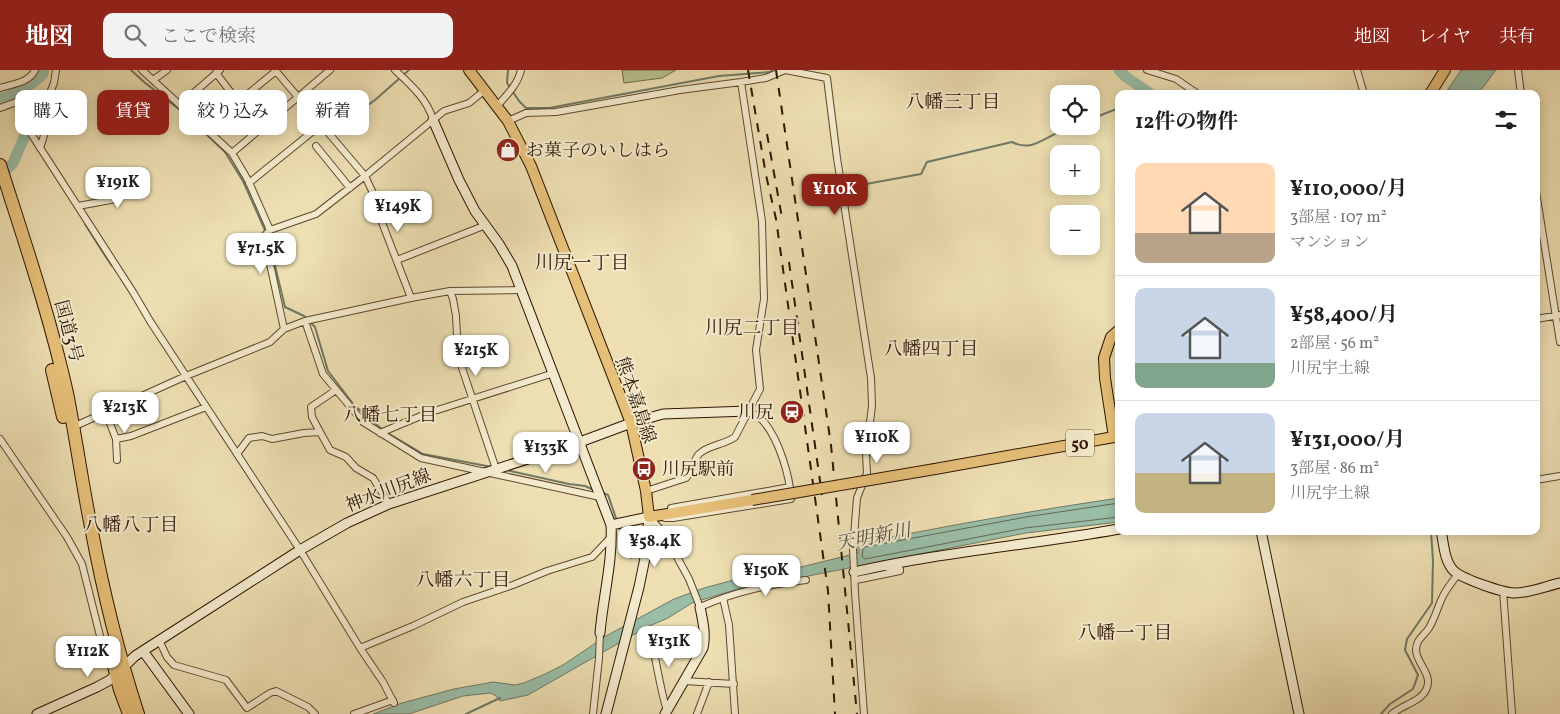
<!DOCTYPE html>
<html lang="ja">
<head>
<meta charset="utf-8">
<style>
  :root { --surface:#fff; --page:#f2f2f2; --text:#202124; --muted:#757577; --line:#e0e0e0; --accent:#8f2418 }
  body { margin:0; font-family:Vollkorn,"Noto Serif JP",serif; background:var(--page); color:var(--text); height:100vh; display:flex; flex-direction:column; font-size:19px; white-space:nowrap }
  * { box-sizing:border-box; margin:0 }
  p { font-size:16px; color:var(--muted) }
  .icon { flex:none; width:28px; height:28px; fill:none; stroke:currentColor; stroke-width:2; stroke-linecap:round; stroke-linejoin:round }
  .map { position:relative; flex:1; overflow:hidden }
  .details { position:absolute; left:1115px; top:20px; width:425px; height:445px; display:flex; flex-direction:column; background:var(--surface); border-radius:10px; box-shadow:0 2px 12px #0003 }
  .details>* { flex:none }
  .top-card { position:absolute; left:15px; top:20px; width:475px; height:45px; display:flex; gap:10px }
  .buttons { position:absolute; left:1050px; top:15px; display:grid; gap:10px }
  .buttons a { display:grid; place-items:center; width:50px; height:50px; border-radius:10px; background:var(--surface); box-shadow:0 2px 12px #0003; font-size:25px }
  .price { position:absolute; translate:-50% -42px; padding:0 11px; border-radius:10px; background:#fff; color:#222; font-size:16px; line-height:32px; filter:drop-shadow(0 1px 2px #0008) }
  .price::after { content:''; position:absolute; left:50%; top:30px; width:15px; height:11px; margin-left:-8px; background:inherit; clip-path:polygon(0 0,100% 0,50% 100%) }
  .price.on { background:var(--accent); color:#fff }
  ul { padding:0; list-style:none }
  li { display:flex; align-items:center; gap:15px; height:125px; padding:0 20px }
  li+li { border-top:1px solid var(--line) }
  li span { display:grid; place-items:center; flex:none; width:140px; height:100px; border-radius:10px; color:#555 }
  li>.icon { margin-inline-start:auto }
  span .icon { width:60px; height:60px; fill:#fffc; stroke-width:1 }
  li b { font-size:21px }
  h2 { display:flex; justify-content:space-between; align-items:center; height:60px; padding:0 20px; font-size:21px }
  .chip { padding:0 18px; border-radius:10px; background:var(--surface); box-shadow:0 2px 12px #0003; font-size:18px; line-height:45px }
  .chip.on { background:var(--accent); color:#fff }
  header { display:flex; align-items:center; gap:30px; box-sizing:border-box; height:70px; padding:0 25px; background:var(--accent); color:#fff }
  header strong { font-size:24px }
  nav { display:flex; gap:28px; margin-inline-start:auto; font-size:18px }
  .search { width:350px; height:45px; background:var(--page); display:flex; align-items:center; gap:12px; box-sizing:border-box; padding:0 18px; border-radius:10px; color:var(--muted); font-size:19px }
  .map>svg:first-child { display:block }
  .green { fill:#b6c28e; stroke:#726b48 }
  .water { fill:#9abda7; stroke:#6f7965 }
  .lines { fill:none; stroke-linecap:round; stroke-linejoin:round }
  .shore { stroke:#646854; stroke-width:1 }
  .stream { stroke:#6f7965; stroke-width:2 }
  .river { stroke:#9abda7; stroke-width:11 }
  .street-casing { stroke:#5e472d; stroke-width:8 }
  .secondary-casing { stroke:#2f1401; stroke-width:11 }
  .primary-casing { stroke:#2f1401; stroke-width:12 }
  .highway-casing { stroke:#2f1401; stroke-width:14 }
  .street { stroke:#f3eacd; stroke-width:6 }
  .secondary { stroke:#f3eacd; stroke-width:9 }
  .primary { stroke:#e6c079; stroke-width:10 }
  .highway { stroke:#e6c079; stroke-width:12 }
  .rail { stroke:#2f1401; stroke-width:2; stroke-dasharray:9 9; stroke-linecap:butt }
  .primary-bridge-casing { stroke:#2f1401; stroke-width:12; stroke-linecap:butt }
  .primary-bridge { stroke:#e6c079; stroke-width:10 }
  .labels { text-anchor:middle; stroke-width:4; stroke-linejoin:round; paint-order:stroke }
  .shield { fill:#f3eacd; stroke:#6a543e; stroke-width:1 }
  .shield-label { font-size:16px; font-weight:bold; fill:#2f1401 }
  .poi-label { font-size:18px; fill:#2f1401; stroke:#f3eacd; text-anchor:start }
  .street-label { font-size:18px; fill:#2f1401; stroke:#f3eacd }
  .neighbourhood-label { font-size:19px; fill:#2f1401; stroke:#f3eacd }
  .water-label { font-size:19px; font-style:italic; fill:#544f3b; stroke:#f3eacd }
</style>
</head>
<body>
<header>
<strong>地図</strong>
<div class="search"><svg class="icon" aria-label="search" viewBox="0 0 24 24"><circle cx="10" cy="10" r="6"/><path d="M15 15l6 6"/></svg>ここで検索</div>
<nav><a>地図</a><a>レイヤ</a><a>共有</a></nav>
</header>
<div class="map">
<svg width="1560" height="644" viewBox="0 0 1560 644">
  <rect width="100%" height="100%" fill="#eddfb2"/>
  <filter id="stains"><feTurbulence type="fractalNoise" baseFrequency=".004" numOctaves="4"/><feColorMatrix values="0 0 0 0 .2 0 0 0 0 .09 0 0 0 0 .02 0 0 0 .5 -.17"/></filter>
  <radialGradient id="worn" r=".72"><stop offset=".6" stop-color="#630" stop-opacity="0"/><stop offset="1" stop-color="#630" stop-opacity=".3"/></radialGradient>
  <path class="green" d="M622,0H676L662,8L624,13Z"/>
  <path class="water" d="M1461,0H1496L1478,24H1445Z
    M1119,428V452L1026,463L793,509L757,513L692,533L668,548L647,557L528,625L500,631L495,625L490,623L463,626L409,644H373L402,633L454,619L493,612L515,615L524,613L543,605L563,595L606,566L674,529L704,518L741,508L793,499L858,483V474C944,456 1031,441 1119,428Z"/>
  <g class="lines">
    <path class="shore" d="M1119,433L1026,447L865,477L863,479L862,487L865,489L1025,458L1119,447"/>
    <path class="stream" d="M131,0L144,12L184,43L225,82L243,111L268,167L285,237L304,246L307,249
      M508,0L507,13L519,31L526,38H549L719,6L770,2L772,0
      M17,22L18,29
      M1149,24V23
      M18,34L22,71L26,63L29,66
      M1091,49L1119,38
      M343,53L375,30L409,0
      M855,116L921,104L927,92L1012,72C1028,80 1038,73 1051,66C1058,62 1067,59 1074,56
      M85,154L104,184L112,196
      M311,253L315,257L328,301L354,335L383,360
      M386,362L423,384L492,397
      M506,400L569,414L585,416L594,420
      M601,422L608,425L617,451
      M264,431L270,439
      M619,456L631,488
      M466,644L500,628
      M1381,644L1390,634L1413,619L1418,605L1405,580L1407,569L1432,533L1433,491L1431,461"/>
    <path class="river" d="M1119,0L1126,7L1151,24
      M0,29C15,23 32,16 43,4L44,0
      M0,106L13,93L26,63"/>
    <g class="street-casing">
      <path id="street" d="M142,0L232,83L248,110L270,160
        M275,0L365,106L373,123L378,142L411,228
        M395,0C410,14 428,30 433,50
        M1147,0L1176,9L1198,24
        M1357,0L1364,24
        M1518,0L1521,24
        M216,3L259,59
        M153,10L167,0
        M0,18C12,14 29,13 35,0
        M22,30L27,47L28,59L133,222L150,251L300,480L360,578L383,612L394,633
        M238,32L276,1
        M181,34L220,0
        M497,36C507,25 518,14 521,0
        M0,38L22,30L43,26L50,23L54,13L56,0
        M508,51L526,43L556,42L680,20L741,12L766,8L785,0L827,8L837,88L871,308L872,336L866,384L867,403L857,428L853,479L855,523L864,644
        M316,76L350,118
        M40,78L47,56L48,43L47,24
        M232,83L330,0
        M249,113L322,54
        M1536,122L1560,272
        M78,136L116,129L113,108
        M397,190L486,155
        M450,221L453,229L456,246L458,286L496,399
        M1536,249L1560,245
        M305,251L323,304L363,352L421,388L600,427
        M284,259L264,166L270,160L316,144L365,106L444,41L469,33L485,20
        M106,343L116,369L117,390
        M73,357L186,306L270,272L284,259L305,251L411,228L450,221L522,220
        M320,362L312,347L311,337L336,320
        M380,363L428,343L554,303
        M0,369L67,467L82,494L105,586
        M116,369L131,366L206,337
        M237,384L249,368L262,366L272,369L304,363L320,362L330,380L346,387L356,398L373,408L389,434
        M1536,410L1560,406
        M646,421L686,408C692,401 693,391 699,384C708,375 724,375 735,367L760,319L756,280L764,229L762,151L741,12
        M671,438L790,417
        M649,447L664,463L689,509L700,537C737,521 767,515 806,510
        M665,448H673L791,429C790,406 779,370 764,352C760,347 754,344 748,341
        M856,510L900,501V499L885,497
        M1503,520L1512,644
        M723,528L729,555L735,644
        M649,561C656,587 659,615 667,641
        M159,570L167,587L174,595L226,610L247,638L270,623L276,621L308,637L315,644
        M360,578L413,556L463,532L513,515L547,501L592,487L611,467
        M684,611L734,614
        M354,644L393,630
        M593,644L599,588L600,563
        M697,644L709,612
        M1392,644C1402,635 1420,632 1426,620C1434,605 1416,593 1416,580C1416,569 1424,566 1429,558C1435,548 1438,536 1443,526C1447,518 1453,511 1458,504"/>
    </g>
    <g class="secondary-casing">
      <path id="secondary" d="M433,50L459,110L475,141L499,174L512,196L611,455C613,491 603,527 600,563
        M1261,461L1299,644
        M1441,461C1444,474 1444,491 1454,501C1463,509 1503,523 1515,523C1530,523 1546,516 1560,513
        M854,502C941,482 1031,475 1119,459
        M143,581L189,644
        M37,644L97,617L110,610L135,586L300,480L347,453L389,434L580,372L631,353L663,344L748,341
        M606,644L639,517L645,488L649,447L611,455
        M665,644L703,578C706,564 703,552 700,537"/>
    </g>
    <g class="primary-casing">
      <path id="primary" d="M469,0L508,51L531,96L631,353L646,421L649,447L752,430
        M1430,24L1445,0
        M935,399L1114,367L1105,308L1104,288L1111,267L1119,260"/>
    </g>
    <g class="highway-casing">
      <path id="highway" d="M0,95C24,170 50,246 67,323C76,368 82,413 91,457C103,521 118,583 138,644
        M52,300L63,347
        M109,577L120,620L129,644"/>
    </g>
    <use href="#street" class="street"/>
    <use href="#secondary" class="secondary"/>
    <use href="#primary" class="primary"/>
    <use href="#highway" class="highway"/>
    <path class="rail" d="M748,0L766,105L776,149L828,521L835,644
      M776,0L831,375L857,644
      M767,64L782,148
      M789,192L822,425"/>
    <g class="primary-bridge-casing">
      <path id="primary-bridge" d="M752,430L935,399"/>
    </g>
    <use href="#primary-bridge" class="primary-bridge"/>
  </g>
  <defs>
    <g id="shop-disc" transform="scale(1.25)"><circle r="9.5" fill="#8f2418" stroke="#f3eacd"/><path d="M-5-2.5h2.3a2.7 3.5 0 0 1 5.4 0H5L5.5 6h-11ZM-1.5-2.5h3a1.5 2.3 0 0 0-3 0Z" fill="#fff"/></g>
    <g id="station-disc" transform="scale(1.25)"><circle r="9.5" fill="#8f2418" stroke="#f3eacd"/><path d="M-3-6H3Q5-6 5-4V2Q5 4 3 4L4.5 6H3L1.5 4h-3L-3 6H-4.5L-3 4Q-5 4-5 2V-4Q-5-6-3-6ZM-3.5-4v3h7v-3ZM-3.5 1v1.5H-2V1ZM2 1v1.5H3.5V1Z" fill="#fff"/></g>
    <g id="bus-disc" transform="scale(1.25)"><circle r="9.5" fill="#8f2418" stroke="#f3eacd"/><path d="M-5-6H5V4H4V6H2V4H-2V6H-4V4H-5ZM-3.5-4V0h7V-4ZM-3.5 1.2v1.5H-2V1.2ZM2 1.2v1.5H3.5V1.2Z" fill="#fff"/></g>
  </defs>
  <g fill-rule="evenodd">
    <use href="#shop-disc" x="508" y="80"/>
    <use href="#station-disc" x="792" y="342"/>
    <use href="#bus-disc" x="644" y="399"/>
  </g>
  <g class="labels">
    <rect class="shield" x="1066" y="359.5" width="28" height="27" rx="4"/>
    <g class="shield-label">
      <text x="1080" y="379">50</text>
    </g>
    <g class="poi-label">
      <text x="526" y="86">お菓子のいしはら</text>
      <text x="774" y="348" text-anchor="end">川尻</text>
      <text x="662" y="405">川尻駅前</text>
    </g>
    <g class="street-label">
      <text transform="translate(69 261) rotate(75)" y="6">国道3号</text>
      <text transform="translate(636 330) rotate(71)" y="6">熊本嘉島線</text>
      <text transform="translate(388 420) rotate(-21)" y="6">神水川尻線</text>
    </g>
    <g class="neighbourhood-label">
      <text x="953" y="38">八幡三丁目</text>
      <text x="582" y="199">川尻一丁目</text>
      <text x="752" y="264">川尻二丁目</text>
      <text x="931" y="285">八幡四丁目</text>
      <text x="390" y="351">八幡七丁目</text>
      <text x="131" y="461">八幡八丁目</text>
      <text x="463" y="516">八幡六丁目</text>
      <text x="1125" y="569">八幡一丁目</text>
    </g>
    <g class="water-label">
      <text transform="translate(873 466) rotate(-11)" y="7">天明新川</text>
    </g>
  </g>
  <rect width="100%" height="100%" filter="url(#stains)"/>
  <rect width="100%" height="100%" fill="url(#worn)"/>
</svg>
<div class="buttons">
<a><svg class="icon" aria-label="locate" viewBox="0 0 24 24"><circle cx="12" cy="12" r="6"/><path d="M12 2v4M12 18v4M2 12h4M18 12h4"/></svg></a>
<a>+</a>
<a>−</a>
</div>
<b class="price" style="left:118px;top:139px">¥191K</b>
<b class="price on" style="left:835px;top:146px">¥110K</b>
<b class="price" style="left:398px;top:163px">¥149K</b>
<b class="price" style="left:261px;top:205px">¥71.5K</b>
<b class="price" style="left:476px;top:307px">¥215K</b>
<b class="price" style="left:125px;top:364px">¥213K</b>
<b class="price" style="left:877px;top:394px">¥110K</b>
<b class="price" style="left:546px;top:404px">¥133K</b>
<b class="price" style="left:655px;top:498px">¥58.4K</b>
<b class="price" style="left:766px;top:527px">¥150K</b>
<b class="price" style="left:669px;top:598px">¥131K</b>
<b class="price" style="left:88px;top:608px">¥112K</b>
<div class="top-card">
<a class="chip">購入</a>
<a class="chip on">賃貸</a>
<a class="chip">絞り込み</a>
<a class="chip">新着</a>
</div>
<section class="details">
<h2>12件の物件<svg class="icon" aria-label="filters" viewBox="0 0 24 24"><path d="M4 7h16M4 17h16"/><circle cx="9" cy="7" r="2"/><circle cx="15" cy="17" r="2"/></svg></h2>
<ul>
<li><span style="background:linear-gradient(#ffd9b3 70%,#b9a48a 0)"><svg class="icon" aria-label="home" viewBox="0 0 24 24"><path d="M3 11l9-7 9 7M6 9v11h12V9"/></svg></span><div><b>¥110,000/月</b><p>3部屋 · 107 m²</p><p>マンション</p></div></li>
<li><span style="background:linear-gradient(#c9d6e8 75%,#7fa58c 0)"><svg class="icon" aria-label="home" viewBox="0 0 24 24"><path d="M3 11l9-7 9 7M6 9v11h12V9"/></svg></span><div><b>¥58,400/月</b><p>2部屋 · 56 m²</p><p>川尻宇土線</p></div></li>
<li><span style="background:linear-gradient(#c9d6e8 60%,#c2b280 0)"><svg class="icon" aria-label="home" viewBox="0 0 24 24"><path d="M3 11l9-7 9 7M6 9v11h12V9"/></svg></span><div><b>¥131,000/月</b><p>3部屋 · 86 m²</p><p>川尻宇土線</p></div></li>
</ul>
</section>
</div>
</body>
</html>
